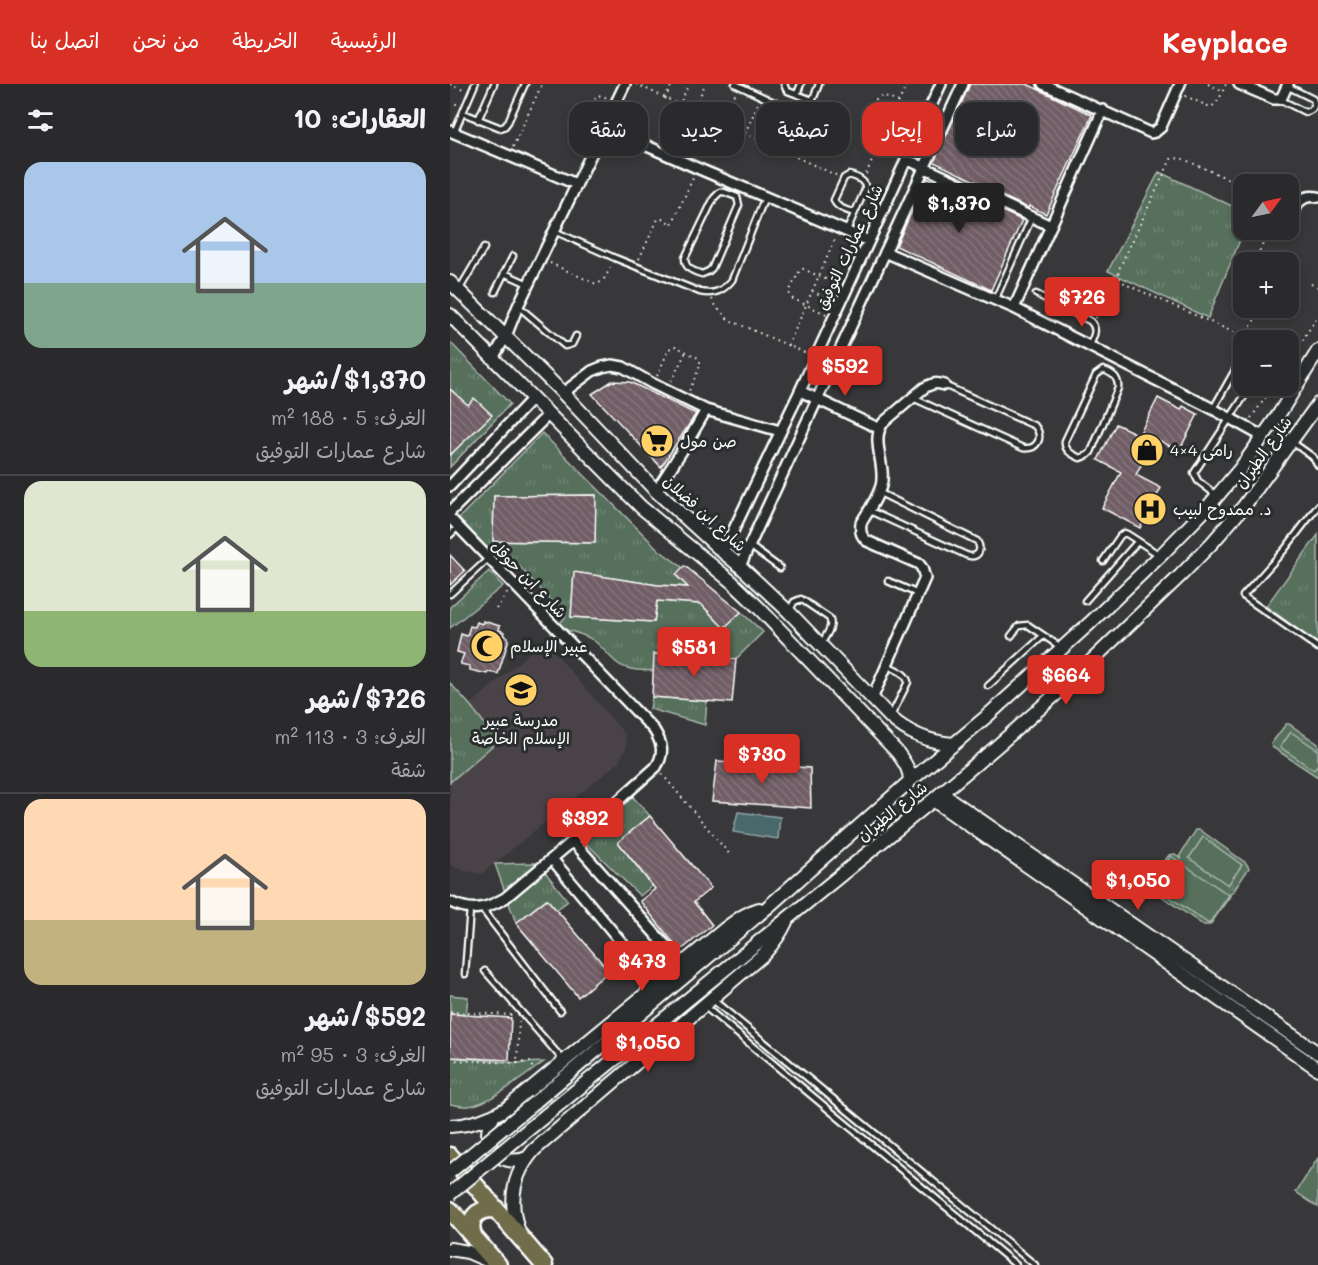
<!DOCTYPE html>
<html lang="ar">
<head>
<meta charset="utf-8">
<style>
  :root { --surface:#2a292b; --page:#363537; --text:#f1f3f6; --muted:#a5a6a9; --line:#464547; --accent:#d93025 }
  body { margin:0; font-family:Mali,"Playpen Sans Arabic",sans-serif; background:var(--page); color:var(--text); direction:rtl; height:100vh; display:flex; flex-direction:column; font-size:22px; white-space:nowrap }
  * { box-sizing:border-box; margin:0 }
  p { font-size:20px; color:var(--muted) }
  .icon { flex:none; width:33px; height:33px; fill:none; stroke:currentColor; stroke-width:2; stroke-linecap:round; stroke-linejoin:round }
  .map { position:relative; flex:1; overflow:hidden; direction:ltr }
  .drawer { display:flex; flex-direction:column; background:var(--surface); width:450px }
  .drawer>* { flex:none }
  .guide { position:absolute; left:18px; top:18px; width:570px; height:54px; direction:rtl; display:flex; gap:12px }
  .needle { width:39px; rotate:57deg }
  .fabs { position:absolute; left:783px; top:90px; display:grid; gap:12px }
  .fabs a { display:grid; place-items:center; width:66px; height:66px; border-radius:12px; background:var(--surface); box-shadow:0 3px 9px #0003,0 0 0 2px var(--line); font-size:30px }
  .price { position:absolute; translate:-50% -51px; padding:0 14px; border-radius:6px; background:var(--accent); color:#fff; font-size:20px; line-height:39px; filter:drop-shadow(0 2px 3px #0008) }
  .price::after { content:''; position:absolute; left:50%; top:36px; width:18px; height:14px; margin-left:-9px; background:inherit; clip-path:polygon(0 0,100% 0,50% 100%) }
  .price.on { background:#222; color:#fff }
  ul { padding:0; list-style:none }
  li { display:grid; align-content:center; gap:12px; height:318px; padding:0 24px }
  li+li { border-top:2px solid var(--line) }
  li span { display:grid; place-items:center; height:186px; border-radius:18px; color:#555 }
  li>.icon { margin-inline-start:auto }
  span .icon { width:108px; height:108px; fill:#fffc; stroke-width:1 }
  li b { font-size:26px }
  h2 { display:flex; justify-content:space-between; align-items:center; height:72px; padding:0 24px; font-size:26px }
  .chip { padding:0 21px; border-radius:18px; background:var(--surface); box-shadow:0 3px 9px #0003,0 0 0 2px var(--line); font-size:21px; line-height:54px }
  .chip.on { background:var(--accent); color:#fff }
  header { display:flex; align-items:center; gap:36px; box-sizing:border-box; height:84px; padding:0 30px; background:var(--accent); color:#fff }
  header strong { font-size:28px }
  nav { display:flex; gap:33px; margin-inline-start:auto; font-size:21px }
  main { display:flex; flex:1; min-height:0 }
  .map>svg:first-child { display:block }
  .built { fill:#484246 }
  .grass { fill:url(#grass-tufts); stroke:#aab7ae; stroke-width:1.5; fill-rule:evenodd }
  .garden { fill:#566f5c; stroke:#aab7ae; stroke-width:1.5 }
  .water { fill:#4a686c; stroke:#92a4a7; stroke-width:1.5 }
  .building { fill:url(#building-back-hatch); stroke:#fff; stroke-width:1.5 }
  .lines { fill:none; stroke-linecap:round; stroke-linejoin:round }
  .lane-casing { stroke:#fff; stroke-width:9 }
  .street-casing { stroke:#fff; stroke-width:14 }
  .secondary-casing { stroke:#fff; stroke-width:16 }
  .highway-casing { stroke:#fff; stroke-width:21 }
  .path { stroke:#fff; stroke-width:2; stroke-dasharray:1.5 4.5; stroke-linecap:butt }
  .lane { stroke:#2a2d2e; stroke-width:4.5 }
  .street { stroke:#2a2d2e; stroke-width:9 }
  .secondary { stroke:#2a2d2e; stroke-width:12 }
  .highway { stroke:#716d4b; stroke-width:16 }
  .secondary-bridge-casing { stroke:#fff; stroke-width:16; stroke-linecap:butt }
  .secondary-bridge { stroke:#2a2d2e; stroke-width:12 }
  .labels { text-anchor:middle; stroke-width:6; stroke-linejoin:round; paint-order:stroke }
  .street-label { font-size:16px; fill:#fff; stroke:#2a2d2e }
  .poi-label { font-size:16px; fill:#fff; stroke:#2a2d2e; text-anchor:start }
</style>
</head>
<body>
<header>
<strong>Keyplace</strong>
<nav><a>الرئيسية</a><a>الخريطة</a><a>من نحن</a><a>اتصل بنا</a></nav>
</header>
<main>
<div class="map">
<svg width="868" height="1181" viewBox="0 0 868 1181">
  <defs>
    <pattern id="grass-tufts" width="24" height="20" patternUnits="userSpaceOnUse" patternTransform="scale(1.5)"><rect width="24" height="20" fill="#566f5c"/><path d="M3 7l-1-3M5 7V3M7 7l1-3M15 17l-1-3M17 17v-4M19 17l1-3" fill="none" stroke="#6f8574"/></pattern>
    <pattern id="building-back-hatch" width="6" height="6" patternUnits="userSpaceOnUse" patternTransform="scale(1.5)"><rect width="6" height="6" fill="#6f5d65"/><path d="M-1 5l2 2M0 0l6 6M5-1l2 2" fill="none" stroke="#85757c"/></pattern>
  </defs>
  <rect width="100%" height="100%" fill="#383739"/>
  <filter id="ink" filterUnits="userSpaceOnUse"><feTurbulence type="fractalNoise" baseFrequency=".0167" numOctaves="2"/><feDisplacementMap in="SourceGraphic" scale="12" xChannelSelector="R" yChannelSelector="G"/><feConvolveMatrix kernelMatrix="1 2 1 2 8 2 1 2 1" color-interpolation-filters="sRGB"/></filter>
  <g filter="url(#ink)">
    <path class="built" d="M94,556L175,650L177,658L176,665L169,678L49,776L32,790L14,787L0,781V698L48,657L20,621Z"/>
    <path class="grass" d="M709,88L793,127L794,146L758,234L658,187Z
      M0,258L60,320L0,383Z
      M92,349L209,466L232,483L226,492L238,503L208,501L124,488L121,533L204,538L207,517L251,520L274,544L291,528L313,548L286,575L204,570V587C191,586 177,587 167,579C158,572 152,562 143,556C132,549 119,547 107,543L116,532L66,479L56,488L9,434ZM145,411V459L43,457L44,412Z
      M868,451V560L816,522Z
      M39,487L53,502L0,544V523Z
      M0,599L20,621L48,657L0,698Z
      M202,613L257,617L255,641L200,625Z
      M836,640H839L868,660V693L822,663L821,660Z
      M183,713L200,732L168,758L202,802L190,812L132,755Z
      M746,746H750L796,779L799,784L783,808L780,809V812L760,841H753L701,805L698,800L719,771L725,770L731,774L730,771Z
      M88,779L118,817L106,826L96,815L66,839L45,780Z
      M0,911L18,913L16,931L0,929Z
      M0,973L67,979L94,978C75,991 42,1019 19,1022C13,1023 6,1021 0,1020Z"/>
    <path class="garden" d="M841,648L868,666V680L864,686L830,663Z
      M753,753L792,781L778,801L739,774Z
      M721,772L779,811L759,840L702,801Z
      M868,1074V1123L846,1108Z"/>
    <path class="water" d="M288,728L330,733L328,755L283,748Z"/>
    <path class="building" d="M520,0H577L642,31L596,130L579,122L578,124L543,108L544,106L484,78Z
      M477,94L572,136L541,206L446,162Z
      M162,297L180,298L246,330L211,383L142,310Z
      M0,305L18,321L24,314L42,331L0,371Z
      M708,314L731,326L733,322L748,330L729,367L705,354L686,391L711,404L690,444L652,424L671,388L648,376L666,340L689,351Z
      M146,411L145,459L43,457L44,412Z
      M0,471L15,487L0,501Z
      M235,482L291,528L274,544L251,520L207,517L204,538L121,533L124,488L208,501L238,503L226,491Z
      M33,537L50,542L49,546L54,548L53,551L58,553V558L48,590L38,588L37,590L20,586V582L10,580L14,570L7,568L11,550L17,552L20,542L25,543L27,538L32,540Z
      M204,570L286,575L282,619L202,613Z
      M267,677L360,684L361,724L262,717Z
      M200,732L261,804L244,818L262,841L230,867L190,817L205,805L168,758Z
      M97,815L159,887L128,913L66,839Z
      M0,930L61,934L59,976L0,973Z"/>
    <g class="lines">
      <g class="lane-casing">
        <path id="lane" d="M285,0L345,28C361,28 364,12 369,0
          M334,0L336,5L338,7L362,16
          M347,10L351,0
          M829,15L855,28C863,27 866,22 863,15L837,2
          M13,29L51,44L55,42L58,38L75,0
          M28,36L44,0
          M4,49L25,0
          M270,108H274L287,113L289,121L262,184L259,187L252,190C243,187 235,185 235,174L264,114Z
          M104,147L165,174L250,208C264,211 273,207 282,196L315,113
          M396,148L415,106C417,97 407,93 399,91L394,94L384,116C386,124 397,126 404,129
          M54,189L78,200
          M9,206L34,164
          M45,208L63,172
          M586,210L640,237C649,245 643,254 639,263
          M545,216L582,133
          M68,222L115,262L122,260L126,252
          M838,285L852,292
          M653,286C663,289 669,294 668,304L641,368L638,371L630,374C622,370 614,367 615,357L646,291Z
          M463,314L573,364C587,366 594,354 585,342L494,301
          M763,325L794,270
          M842,358L863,373L868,381
          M765,410L748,397L744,389L801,302
          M868,422L835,465L793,512L868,564
          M420,427L516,471C527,475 533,467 527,457L428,408
          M0,451L8,443
          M300,462L330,484
          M653,477L670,452L674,449L677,450L708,470
          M438,497L468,510
          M0,510L38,475
          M635,517L688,457
          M340,526L344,518L351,515L379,534C384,542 376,551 372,559
          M561,552L569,542L578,541L612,564
          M437,581C445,586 456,588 458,598L441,632
          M538,602L593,552
          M32,825L110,927
          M35,887L114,977
          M15,890L20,825
          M263,916L585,1181
          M254,922L566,1181"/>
      </g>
      <g class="street-casing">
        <path id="street" d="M593,0L701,49L705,48L711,43L730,0
          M789,0L824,15H829L832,13L838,0
          M154,43L247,84L419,157
          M0,47L126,100
          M456,75L601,142
          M841,132C847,119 852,110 868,113
          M435,168L564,224L763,325L812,352
          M564,224L653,26
          M43,274L56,252L68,222L175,0
          M350,307L428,344
          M113,309L142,287L152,283L162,281L173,283L203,300L256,326L330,347
          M0,402L83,314
          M206,407L235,362L256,326
          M0,428L99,330
          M0,434L204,646C212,659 215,669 206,683L123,757L55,814C34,826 22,828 0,818
          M273,468L350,307L491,0
          M290,482L513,0
          M422,615L475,494L472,484L469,480L417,457C411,452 410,448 411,439C418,428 427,415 431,402C437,381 419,355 434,338L474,304C481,300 485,298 494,301
          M123,757L232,880
          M102,775L207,901"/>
      </g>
      <g class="secondary-casing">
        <path id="secondary" d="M0,198L113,309L206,407L273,468L290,482L339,528L441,634C459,650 479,658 503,660
          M0,231L191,423L282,498L308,523L447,668C454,678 460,685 460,697
          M491,709L868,969
          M483,716L868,985
          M85,1018L319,822L460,697L536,633L640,539L711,471L757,424L790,385L829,330L868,267
          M96,1031L483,716L546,663L612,605L730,492L762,459L794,422L868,320
          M43,1033C28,1059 49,1085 77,1074
          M0,1042C21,1041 39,1035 57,1024L276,844C287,836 297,828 309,825
          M69,1148C58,1118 63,1090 84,1066L314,870C323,860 330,851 336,838
          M0,1165L18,1168L41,1178"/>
      </g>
      <g class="highway-casing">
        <path id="highway" d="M0,1072L94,1181
          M0,1126L48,1181
          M24,1154C16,1135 27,1124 46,1125"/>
      </g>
      <path class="path" d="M0,0L13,6
        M186,0L239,25C248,21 251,9 255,0
        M758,0L773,7
        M285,10L274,34V38L278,42L309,56H314L317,52L327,29
        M735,12L760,23C769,20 772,8 776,0
        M215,15L222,0
        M0,17L8,21
        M229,22L239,0
        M347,36L334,62V67L337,69L388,92
        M441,36L461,44
        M141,45L136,42L134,39L144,15L148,11L158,14
        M434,48C427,46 419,44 418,35L426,16L432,12L449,18
        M295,49L308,20
        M63,63L92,0
        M416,90L457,0
        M794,102L731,74L721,75L669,185L668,192L675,200L801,256
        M189,175L208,135H212L222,140L244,92
        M804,178L820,146
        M100,179L146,200C155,198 157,189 161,182
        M861,200L868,203
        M362,207L381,216
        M262,215L267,224L279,236L356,269
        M376,230L341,214L339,208L350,186L353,185L389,201
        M646,234L668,192
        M795,253L811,224
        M338,262L386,153
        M840,277L868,231
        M207,292L219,265L225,262L248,274L250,277V282L239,307
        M221,297L236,268
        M801,334L824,302
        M46,525L58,508
        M212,690L281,772
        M0,928L63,931
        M69,937L67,979L81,978L83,987
        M0,976L67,979"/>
      <use href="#lane" class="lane"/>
      <use href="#street" class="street"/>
      <use href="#secondary" class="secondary"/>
      <use href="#highway" class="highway"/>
      <g class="secondary-bridge-casing">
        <path id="secondary-bridge" d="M0,1088L85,1018
          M0,1110L96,1031"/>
      </g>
      <use href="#secondary-bridge" class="secondary-bridge"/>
    </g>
  </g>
  <defs>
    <g id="supermarket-disc" transform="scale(1.725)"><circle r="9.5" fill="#ffd166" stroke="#2a2d2e"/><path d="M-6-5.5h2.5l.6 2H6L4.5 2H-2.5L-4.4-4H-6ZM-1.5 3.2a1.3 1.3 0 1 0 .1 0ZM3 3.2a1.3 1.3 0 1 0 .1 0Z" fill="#111"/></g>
    <g id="shop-disc" transform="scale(1.725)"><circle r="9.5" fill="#ffd166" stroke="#2a2d2e"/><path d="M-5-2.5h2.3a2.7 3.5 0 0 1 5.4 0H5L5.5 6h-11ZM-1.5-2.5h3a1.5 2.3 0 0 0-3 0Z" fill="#111"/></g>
    <g id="hospital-disc" transform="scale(1.725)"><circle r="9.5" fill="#ffd166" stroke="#2a2d2e"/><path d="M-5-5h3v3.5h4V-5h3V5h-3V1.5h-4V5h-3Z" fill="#111"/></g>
    <g id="mosque-disc" transform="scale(1.725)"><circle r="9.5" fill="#ffd166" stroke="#2a2d2e"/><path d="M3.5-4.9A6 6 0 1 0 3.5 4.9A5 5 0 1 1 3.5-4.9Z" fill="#111"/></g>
    <g id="school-disc" transform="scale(1.725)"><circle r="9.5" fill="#ffd166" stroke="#2a2d2e"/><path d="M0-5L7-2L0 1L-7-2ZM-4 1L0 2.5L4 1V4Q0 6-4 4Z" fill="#111"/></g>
  </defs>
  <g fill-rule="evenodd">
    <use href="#supermarket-disc" x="207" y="357"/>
    <use href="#shop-disc" x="697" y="366"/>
    <use href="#hospital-disc" x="700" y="425"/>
    <use href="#mosque-disc" x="37" y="562"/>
    <use href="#school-disc" x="71" y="606"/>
  </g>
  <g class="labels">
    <g class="street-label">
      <text transform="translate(399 163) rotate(-65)" y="6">شارع عمارات التوفيق</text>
      <text transform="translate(813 368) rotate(-54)" y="6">شارع الطيران</text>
      <text transform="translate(255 429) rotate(42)" y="6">شارع ابن فضلان</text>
      <text transform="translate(79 495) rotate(46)" y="6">شارع ابن حوقل</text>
      <text transform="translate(442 727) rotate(-39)" y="6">شارع الطيران</text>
    </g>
    <g class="poi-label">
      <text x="230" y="363">صن مول</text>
      <text x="720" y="372">رامى 4×4</text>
      <text x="723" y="431">د. ممدوح لبيب</text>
      <text x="60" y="568">عبير الإسلام</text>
      <text x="71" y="642" text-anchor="middle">مدرسة عبير<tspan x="71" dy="18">الإسلام الخاصة</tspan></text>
    </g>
  </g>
</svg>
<div class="fabs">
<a><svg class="needle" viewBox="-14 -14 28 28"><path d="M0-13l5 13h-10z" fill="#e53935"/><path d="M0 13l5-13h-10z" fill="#a5a6a9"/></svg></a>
<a>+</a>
<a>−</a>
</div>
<b class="price on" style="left:509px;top:150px">$1,370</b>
<b class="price" style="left:632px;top:244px">$726</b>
<b class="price" style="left:395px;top:313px">$592</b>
<b class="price" style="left:244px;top:594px">$581</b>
<b class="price" style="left:616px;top:622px">$664</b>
<b class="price" style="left:312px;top:701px">$730</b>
<b class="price" style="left:135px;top:765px">$392</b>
<b class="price" style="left:688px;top:827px">$1,050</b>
<b class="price" style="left:192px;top:908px">$473</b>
<b class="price" style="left:198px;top:989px">$1,050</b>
<div class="guide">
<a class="chip">شراء</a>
<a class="chip on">إيجار</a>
<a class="chip">تصفية</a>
<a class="chip">جديد</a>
<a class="chip">شقة</a>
</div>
</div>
<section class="drawer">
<h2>العقارات: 10<svg class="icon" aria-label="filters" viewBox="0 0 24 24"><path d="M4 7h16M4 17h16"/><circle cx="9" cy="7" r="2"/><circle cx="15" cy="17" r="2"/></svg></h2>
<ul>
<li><span style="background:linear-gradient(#a9c7e8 65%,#7fa58c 0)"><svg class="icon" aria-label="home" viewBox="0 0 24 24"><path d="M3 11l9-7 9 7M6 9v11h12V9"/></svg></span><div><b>$1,370/شهر</b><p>الغرف: 5 · 188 m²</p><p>شارع عمارات التوفيق</p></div></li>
<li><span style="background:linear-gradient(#dfe7d0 70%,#8fb573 0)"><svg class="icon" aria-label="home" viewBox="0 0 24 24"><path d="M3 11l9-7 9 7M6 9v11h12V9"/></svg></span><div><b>$726/شهر</b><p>الغرف: 3 · 113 m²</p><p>شقة</p></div></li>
<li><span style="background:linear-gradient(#ffd9b3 65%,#c2b280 0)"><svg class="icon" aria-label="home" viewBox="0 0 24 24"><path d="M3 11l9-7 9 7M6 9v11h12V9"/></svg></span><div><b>$592/شهر</b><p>الغرف: 3 · 95 m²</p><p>شارع عمارات التوفيق</p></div></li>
</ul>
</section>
</main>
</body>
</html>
